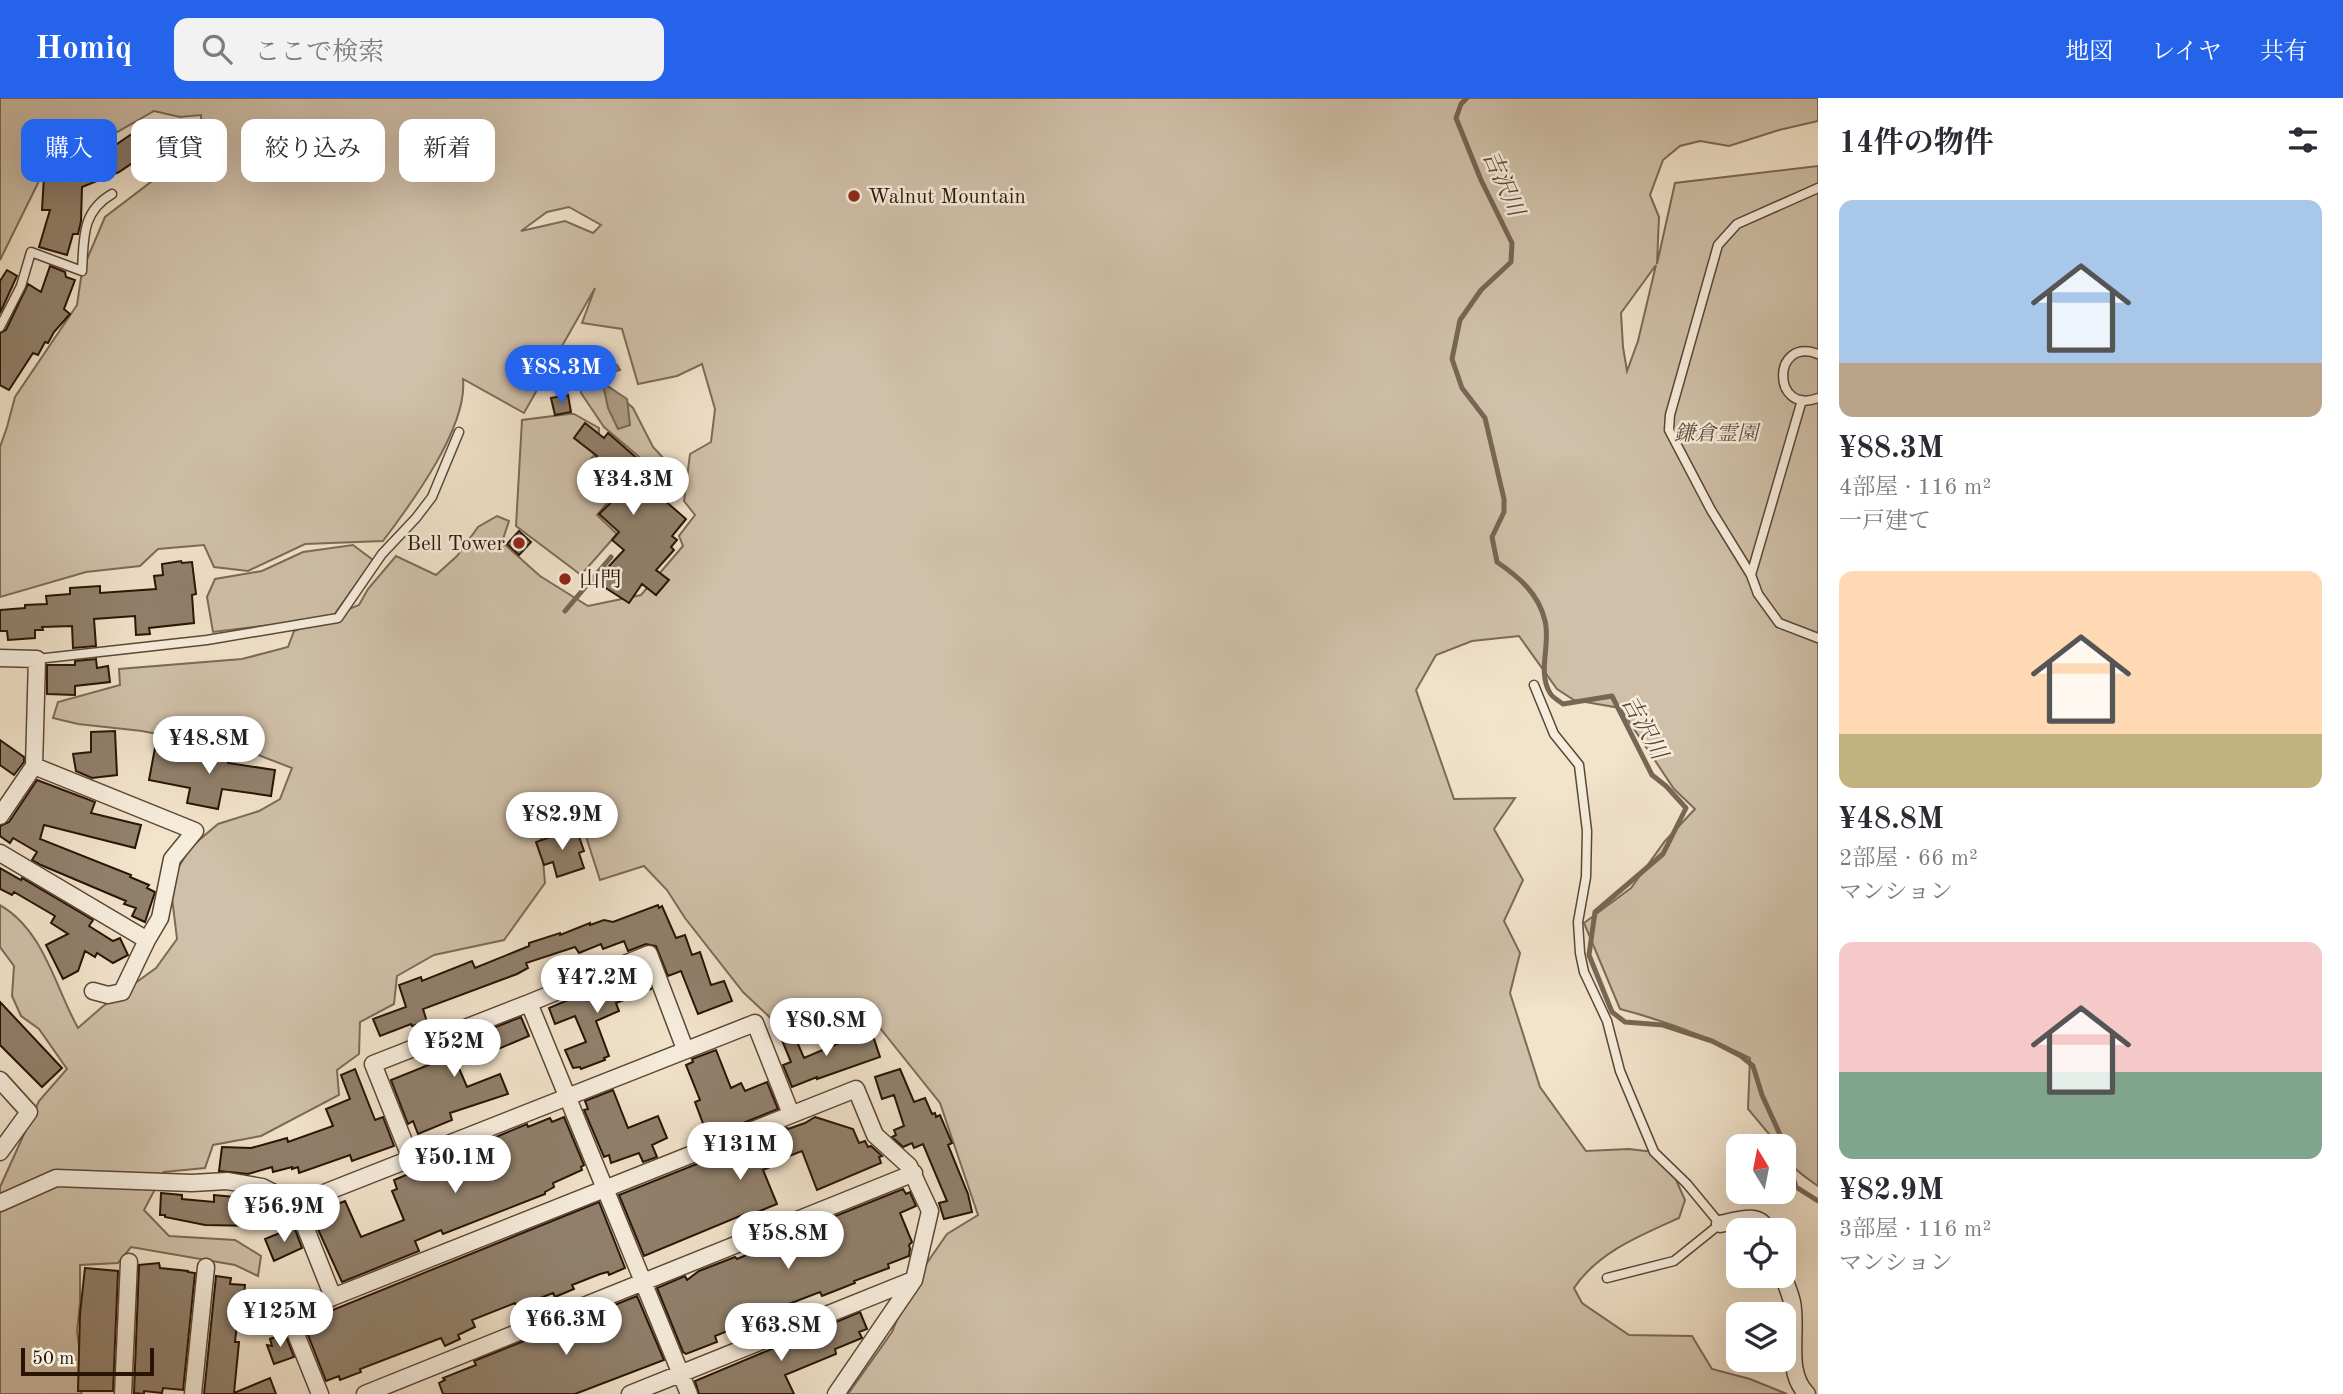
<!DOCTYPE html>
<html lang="ja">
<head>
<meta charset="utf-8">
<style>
  :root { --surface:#fff; --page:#f2f2f3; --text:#2b2b33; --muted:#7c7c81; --accent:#2563eb }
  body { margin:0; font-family:"Old Standard TT","Noto Serif JP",serif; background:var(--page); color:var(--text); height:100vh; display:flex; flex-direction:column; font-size:26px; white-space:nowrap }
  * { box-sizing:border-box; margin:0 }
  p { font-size:23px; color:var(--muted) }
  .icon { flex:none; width:38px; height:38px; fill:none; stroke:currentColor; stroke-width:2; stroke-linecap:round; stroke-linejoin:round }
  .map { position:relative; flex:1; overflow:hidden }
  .side { display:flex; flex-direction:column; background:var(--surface); width:525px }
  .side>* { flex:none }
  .hud { position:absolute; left:21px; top:21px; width:665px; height:63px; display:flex; gap:14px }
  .needle { width:46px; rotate:350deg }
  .buttons { position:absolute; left:1726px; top:1036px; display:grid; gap:14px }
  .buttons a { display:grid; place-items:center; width:70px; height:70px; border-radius:14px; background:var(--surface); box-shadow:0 7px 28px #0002; font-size:35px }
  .scale { position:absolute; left:21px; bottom:18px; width:133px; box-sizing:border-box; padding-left:7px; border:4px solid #281405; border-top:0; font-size:19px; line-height:24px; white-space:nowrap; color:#281405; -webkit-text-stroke:5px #f7eddd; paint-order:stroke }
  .price { position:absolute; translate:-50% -60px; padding:0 16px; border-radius:24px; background:#fff; color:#222; font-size:23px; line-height:46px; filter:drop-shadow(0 2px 4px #0008) }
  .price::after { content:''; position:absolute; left:50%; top:42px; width:21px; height:16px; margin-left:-10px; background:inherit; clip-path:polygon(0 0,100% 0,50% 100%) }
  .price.current { background:var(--accent); color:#fff }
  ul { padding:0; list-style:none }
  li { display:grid; align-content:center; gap:14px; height:371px; padding:0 21px }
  li span { display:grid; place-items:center; height:217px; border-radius:14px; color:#555 }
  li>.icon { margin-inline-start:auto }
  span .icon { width:126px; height:126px; fill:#fffc; stroke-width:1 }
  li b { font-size:30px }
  h2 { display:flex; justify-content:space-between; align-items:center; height:84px; padding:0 21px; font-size:30px }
  .tag { padding:0 24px; border-radius:14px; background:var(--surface); box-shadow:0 7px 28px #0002; font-size:24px; line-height:63px }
  .tag.current { background:var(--accent); color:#fff }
  header { display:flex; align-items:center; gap:42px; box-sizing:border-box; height:98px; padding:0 35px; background:var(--accent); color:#fff }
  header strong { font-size:33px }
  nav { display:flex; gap:38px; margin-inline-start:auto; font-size:24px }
  .search { width:490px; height:63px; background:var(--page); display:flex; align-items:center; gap:18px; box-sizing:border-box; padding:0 24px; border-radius:14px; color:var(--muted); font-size:26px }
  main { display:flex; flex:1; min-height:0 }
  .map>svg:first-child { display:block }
  .green { fill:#d0c0a9; stroke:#7c6a57; stroke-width:2; fill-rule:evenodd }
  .water { fill:#ad9d88; stroke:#786654; stroke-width:2 }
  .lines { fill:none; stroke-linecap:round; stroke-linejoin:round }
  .stream { stroke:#786654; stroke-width:5 }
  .building { fill:#91806c; stroke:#281405; stroke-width:2 }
  .lane-casing { stroke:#5a4836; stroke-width:11 }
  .street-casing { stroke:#5a4836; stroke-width:19 }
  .lane { stroke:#f7eddd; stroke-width:8 }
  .street { stroke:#f7eddd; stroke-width:16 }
  .poi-dot { fill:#8f2418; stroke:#f7eddd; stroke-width:2.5 }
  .labels { text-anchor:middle; stroke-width:5; stroke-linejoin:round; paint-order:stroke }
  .poi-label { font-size:21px; fill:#281405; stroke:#f7eddd; text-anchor:start }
  .park-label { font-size:21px; font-style:italic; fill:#63503e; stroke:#f7eddd }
  .water-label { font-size:23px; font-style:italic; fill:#5d4b39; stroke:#f7eddd }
</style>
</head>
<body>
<header>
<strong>Homiq</strong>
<div class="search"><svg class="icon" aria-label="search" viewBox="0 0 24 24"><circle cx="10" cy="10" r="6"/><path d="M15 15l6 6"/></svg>ここで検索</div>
<nav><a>地図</a><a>レイヤ</a><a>共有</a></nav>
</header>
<main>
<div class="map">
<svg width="1818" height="1296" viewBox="0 0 1818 1296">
  <rect width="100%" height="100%" fill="#f2e3cb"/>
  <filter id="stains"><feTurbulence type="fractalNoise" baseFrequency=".00286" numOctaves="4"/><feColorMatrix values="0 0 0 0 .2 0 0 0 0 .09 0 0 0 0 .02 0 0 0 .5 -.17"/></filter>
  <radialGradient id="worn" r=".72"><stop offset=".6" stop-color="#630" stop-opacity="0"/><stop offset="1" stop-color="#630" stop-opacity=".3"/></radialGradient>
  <path class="green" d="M0,0H1818V23L1779,32L1729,48L1700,43L1680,48L1663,62L1650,97L1659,119L1657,166L1675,85L1818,68V1088C1804,1078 1784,1066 1783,1048H1779L1748,1011L1750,960C1708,939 1666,923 1620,911L1584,825L1631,790L1665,743L1695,711L1674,691L1620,610L1574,602L1557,591L1519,538L1472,543L1436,557L1416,592L1454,701L1515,700L1494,731L1523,782L1504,823L1520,855L1510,895L1540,989L1586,1053L1629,1051L1654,1054L1673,1075L1685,1102L1679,1120C1641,1137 1598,1154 1574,1190L1582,1205L1629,1237L1692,1238L1712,1271L1750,1281L1787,1296H848L892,1234L911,1188L947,1136L978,1117L940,1005L880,930L810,935L777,926L743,894L685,820L667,792L644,768L600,782L582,726L541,740L545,785L504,842L434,857L397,878L394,906L360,924L359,956L337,972L339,997L261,1038L213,1047L205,1070L164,1074L144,1112L169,1138L235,1142L261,1158L258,1178L235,1167L131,1149L118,1165L80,1167V1204L77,1233L84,1287L81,1296H0V1089L39,1003L67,971L39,931L21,918L12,898L14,868L0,849V807C44,832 55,889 78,930L102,909L156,870L177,841L170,783L191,749L218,726L259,713L280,701L292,670L253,655L142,633L78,626L53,620L58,604L120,587L119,571L242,561L288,549L294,533L326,520L213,534L207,499L215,481L262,473L303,454L353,447L373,462L334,517L359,507L368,491L396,458L436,477L457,458L478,429L497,418L509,423L502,444L540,478L588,508L641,497L683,448L679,438L695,417L684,403L690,356L711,344L715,311L702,266L677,278L638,286L622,231L582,225L595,190L524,315L463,281C468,329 411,406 383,443L305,446L248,473L214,469L204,447L158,451L140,468L86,474L0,499V349L7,329L15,299L77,207L82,173L105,119L181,61L191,38L201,30V17L180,19L154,13L98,45L74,54L40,81L0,162ZM569,109L601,127L593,135L565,123L521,133L547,114ZM1656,167L1638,243L1627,273L1623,249L1621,215Z
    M594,267L608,288L633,310L653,349L679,377L671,386L604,329L581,295L578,269Z
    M569,316H574L599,330L598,353L583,370L615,396L597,417L617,436L581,477L516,428L522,322Z"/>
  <path class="water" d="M617,267L620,272L600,278L606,287L627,301L630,327L618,331L608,310L604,291L592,276Z"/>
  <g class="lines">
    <path class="stream" d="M1467,0L1461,6L1456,20L1481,82L1512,145L1511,164L1481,192L1460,222L1452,261L1462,290L1485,320L1504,401V414L1492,439L1497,464C1519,479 1539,496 1545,523C1551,546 1537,574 1550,595C1552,599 1559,603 1563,606L1612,598L1652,677L1666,688L1686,710L1663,756L1595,814L1589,857L1612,914L1625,924L1663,927L1712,943L1741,958L1753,968L1762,997L1782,1041L1796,1089L1818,1103
      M565,513L611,459"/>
  </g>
  <path class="building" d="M139,31L145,38L147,37L158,52L145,61L143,58L119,74L82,89L81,123L78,136H73L67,157L39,149L50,112H42L44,78L65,80V77H88L80,61L106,49L108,52Z
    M50,168L65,174L66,179L75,182L64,211L70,216L54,234L48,245L45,244L38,257L33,255L9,292L0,287V235L6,232L28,186L41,194Z
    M7,172L17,178L0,215V183Z
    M568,297L571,314L555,317L551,300Z
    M585,325L604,340L608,335L672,391L663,401L686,421L672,438L677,442L671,449L674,452L656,472L669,482L656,497L642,486L629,505L595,483L624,452L612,442L619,434L599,416L621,395L589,367L597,358L574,340Z
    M519,433L531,444L519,457L507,446Z
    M181,463L182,465L192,464L196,496L192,497L194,525L149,530L150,536L136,537L135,518L94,521L96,548L73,550L72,528L42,529L43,532H35V540L22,541L8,542L7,533H0V512L25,510V507L47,506L46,498L70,496V490L100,488V495L156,491L154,478L163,477L162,466Z
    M96,561L97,570L108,568L110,584L75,588V597L47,596V567H75V563Z
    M115,633L117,677L92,680L76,673L73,656L91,654V634Z
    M0,642L24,659V664L14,677L0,667Z
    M155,650L196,656L228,662V665L275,672L271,698L222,691L218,711L187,705L190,690L149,682Z
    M37,682L95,704L91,715L141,727L135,750L44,727L40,741L131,777L130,779L149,787L147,790L155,794L145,824L132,818L136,810L124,806L126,803L41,767L32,762L37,754L13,740L10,745L0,738V728L9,724Z
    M576,730L584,753L579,755L584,770L557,779L553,764L544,767L536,744Z
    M0,770L21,782L22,780L93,822L89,828L113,843L120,840L128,857L113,865L97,855L95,859L85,853L78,873L63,881L46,847L68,836L51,825L55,818L14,794L12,797L0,791Z
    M658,807L659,810L662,808L676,840L685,837L692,857L700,854L711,887L724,883L732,903L698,916L681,873L668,878L656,848L646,846L628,853L624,843L603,851L601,846L579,855L575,849L526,865L528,870L517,876L423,911L427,924L412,928L411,926L380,938L373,921L406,909L399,887L421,879L422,883L472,863L475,870L529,848V845L560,835V837L590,825V827L604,822L613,824Z
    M643,870L651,891L616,905L619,913L596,923L609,958L604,960L605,962L581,971L580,969L573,970L565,952L586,944L575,918L555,926L549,910Z
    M0,904L62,970L42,989L0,947Z
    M521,919L529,938L458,968L467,989L500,976L508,996L450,1015L452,1022L418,1036L413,1023L408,1026L391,982L441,962L437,952Z
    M791,930L804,960L839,945L868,937L869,940L873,938L880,959L817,981V979L792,989L783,967L791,964L779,935Z
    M716,952L731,990L741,985L745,993L767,984L778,1011L708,1039L695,1004L700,1002L686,967L693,964L692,961Z
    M355,971L375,1022L383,1019L394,1048L352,1063L350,1057L299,1075L298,1069L292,1071V1069L273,1074L272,1069L248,1076L219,1073L222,1049L251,1050L287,1040L288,1044L333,1028L326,1011L350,1001L341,977Z
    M900,971L914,1004L925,1000L932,1016L935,1015L936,1019L940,1017L952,1045L948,1047L968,1096L972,1114L944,1121L939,1105L947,1103L923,1046L914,1050L912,1045L903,1049L892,1039L896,1037L894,1032L904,1028L894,997L882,1001L875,979Z
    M613,992L628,1030L658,1018L667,1040L652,1047L657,1059L643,1064L639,1055L611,1065L609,1057L604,1059L584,1012L588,1011L585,1003Z
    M564,1019L584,1067L581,1069L582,1072L553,1085L554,1089L545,1094V1096L443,1136L441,1132L415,1143L419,1153L342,1184L311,1116L345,1103L361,1139L404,1122L392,1093L397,1091L394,1082L527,1026L528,1029L550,1020L552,1024Z
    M815,1019L853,1031L859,1045L865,1043L868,1049L871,1048L882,1058L879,1059L881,1065L817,1092L802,1053L768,1066L770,1069L763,1072L777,1106L748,1118L747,1115L644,1158L619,1097L787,1030L788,1031L805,1025Z
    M903,1091L906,1096L910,1094L916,1108L900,1115L912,1144L909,1147L910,1151L909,1158L888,1166L889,1170L854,1183L855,1185L822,1198L820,1194L786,1207L787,1209L715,1238L717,1244L686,1256L683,1254L657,1190L685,1178L687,1182L699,1173L735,1159L737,1161L761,1151L760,1149L810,1132L808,1129Z
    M161,1095L182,1097V1101L214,1104V1097L246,1100V1103L258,1104L255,1128L205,1127L165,1119V1117H160Z
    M599,1104L625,1170L609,1177L608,1174L600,1176L572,1187L574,1191L555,1199L553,1195L517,1209L515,1205L472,1222L475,1229L458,1237L460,1241L445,1248L441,1240L360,1271L361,1274L340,1282L339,1278L326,1283L303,1224Z
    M294,1129L302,1150L274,1163L265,1141Z
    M159,1165L160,1170L188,1173V1174L195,1175L183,1292L163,1290L162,1295L144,1293V1296L134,1295L139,1167Z
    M85,1170L118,1173L113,1293H78L80,1216Z
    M216,1178L231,1180L230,1186L245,1187L242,1217H238L235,1244H239L234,1295L270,1280L276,1296H204Z
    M637,1198L664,1262L575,1296H443L439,1285L445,1282L443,1280L476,1267L474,1263Z
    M860,1214L867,1231L859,1234L862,1240L835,1251L836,1256L785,1277L794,1296H699L695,1283L798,1240L799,1245L832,1233L829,1227Z
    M285,1236L294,1259L274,1266L267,1247L272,1248L270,1241Z"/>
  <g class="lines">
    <g class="lane-casing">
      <path id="lane" d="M0,229L21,188L31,154L82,173C84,141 81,114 112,96
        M1818,256C1771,238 1772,318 1818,300
        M1802,302L1751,477L1758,496L1779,525L1818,540
        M1751,477L1711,412L1669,332L1670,317L1718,147L1737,126L1818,90
        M37,561L207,542L338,520L382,456L416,420L432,399L459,334
        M1534,587L1554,636L1579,667L1587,733L1586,779L1578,824L1580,855L1584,874L1607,923L1620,973L1654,1054L1687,1086L1720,1126L1674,1163L1607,1180"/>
    </g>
    <g class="street-casing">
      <path id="street" d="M0,560L37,561L34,668
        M0,718L34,668L195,733L172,761L160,820L147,842L0,755
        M93,893L108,897L122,894L147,842
        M529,905L689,1296
        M0,982L29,1014L0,1054
        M411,1061L373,966L529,905L649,856L685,951
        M0,1105L56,1080L192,1085L227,1083L262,1089L296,1106L333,1199
        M296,1106L755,925L791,1016
        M1720,1126C1736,1123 1759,1113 1767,1132
        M1783,1178C1786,1186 1790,1195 1792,1204C1798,1233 1784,1274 1807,1296
        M123,1296L129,1164
        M193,1296L206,1169
        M320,1296L289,1219L333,1199L856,991L875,1037L909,1068L930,1113L914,1182L836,1296
        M365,1296L914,1075
        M630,1296L913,1182"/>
    </g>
    <use href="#lane" class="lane"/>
    <use href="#street" class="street"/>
  </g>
  <g class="poi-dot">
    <circle cx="854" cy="98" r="7"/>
    <circle cx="519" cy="445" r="7"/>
    <circle cx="565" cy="481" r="7"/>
  </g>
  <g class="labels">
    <g class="poi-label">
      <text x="868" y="105">Walnut Mountain</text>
      <text x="505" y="452" text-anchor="end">Bell Tower</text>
      <text x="579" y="488">山門</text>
    </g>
    <g class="park-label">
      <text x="1716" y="342">鎌倉霊園</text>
    </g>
    <g class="water-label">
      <text transform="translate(1504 85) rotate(66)" y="8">吉沢川</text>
      <text transform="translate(1645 629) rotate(61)" y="8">吉沢川</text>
    </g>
  </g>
  <rect width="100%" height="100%" filter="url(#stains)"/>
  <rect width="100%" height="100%" fill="url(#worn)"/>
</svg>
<div class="buttons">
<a><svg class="needle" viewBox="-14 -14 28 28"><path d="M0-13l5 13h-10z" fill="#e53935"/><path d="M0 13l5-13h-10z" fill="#7c7c81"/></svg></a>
<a><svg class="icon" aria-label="locate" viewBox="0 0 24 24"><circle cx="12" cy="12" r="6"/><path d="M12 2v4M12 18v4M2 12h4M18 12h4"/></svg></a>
<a><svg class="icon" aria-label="layers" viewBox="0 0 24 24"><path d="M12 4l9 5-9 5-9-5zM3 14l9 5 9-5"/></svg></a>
</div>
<div class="scale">50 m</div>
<b class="price current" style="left:561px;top:307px">¥88.3M</b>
<b class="price" style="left:633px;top:419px">¥34.3M</b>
<b class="price" style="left:209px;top:678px">¥48.8M</b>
<b class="price" style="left:562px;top:754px">¥82.9M</b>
<b class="price" style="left:597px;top:917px">¥47.2M</b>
<b class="price" style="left:826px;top:960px">¥80.8M</b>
<b class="price" style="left:454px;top:981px">¥52M</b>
<b class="price" style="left:740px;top:1084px">¥131M</b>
<b class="price" style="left:455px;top:1097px">¥50.1M</b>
<b class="price" style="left:284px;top:1146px">¥56.9M</b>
<b class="price" style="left:788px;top:1173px">¥58.8M</b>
<b class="price" style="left:280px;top:1251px">¥125M</b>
<b class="price" style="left:566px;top:1259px">¥66.3M</b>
<b class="price" style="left:781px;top:1265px">¥63.8M</b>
<div class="hud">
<a class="tag current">購入</a>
<a class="tag">賃貸</a>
<a class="tag">絞り込み</a>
<a class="tag">新着</a>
</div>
</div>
<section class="side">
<h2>14件の物件<svg class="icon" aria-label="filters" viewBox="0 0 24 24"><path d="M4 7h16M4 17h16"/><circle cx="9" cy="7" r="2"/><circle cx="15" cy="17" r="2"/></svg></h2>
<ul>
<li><span style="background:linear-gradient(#a9c7e8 75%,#b9a48a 0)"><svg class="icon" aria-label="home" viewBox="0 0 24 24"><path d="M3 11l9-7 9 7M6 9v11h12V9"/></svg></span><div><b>¥88.3M</b><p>4部屋 · 116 m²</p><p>一戸建て</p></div></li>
<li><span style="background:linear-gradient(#ffd9b3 75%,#c2b280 0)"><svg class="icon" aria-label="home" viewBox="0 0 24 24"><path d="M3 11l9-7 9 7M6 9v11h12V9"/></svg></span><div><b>¥48.8M</b><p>2部屋 · 66 m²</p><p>マンション</p></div></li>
<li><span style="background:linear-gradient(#f6c9c9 60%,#7fa58c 0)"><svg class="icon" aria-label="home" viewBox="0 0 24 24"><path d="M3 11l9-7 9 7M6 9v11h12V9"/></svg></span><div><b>¥82.9M</b><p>3部屋 · 116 m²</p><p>マンション</p></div></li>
</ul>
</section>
</main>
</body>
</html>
